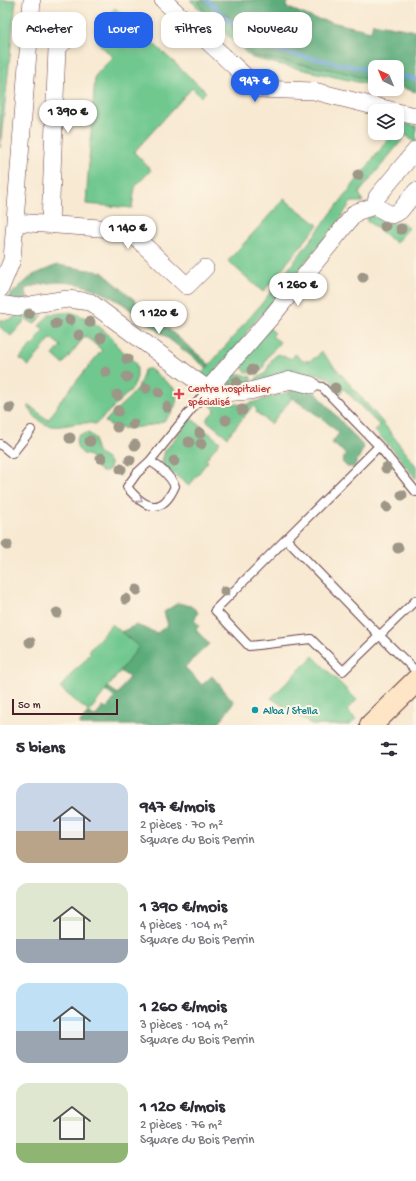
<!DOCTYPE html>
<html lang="fr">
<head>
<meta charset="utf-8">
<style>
  :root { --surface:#fff; --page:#f2f2f3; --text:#2b2b33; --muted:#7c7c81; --accent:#2563eb }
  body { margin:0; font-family:"Gochi Hand",sans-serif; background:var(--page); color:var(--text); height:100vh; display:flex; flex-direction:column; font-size:15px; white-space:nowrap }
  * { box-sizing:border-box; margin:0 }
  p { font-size:13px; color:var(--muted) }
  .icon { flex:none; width:22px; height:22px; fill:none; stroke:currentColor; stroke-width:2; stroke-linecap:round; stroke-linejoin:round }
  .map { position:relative; height:725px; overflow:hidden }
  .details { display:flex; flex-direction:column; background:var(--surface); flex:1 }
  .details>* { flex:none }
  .hud { position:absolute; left:12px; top:12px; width:392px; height:36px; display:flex; gap:8px }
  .needle { width:26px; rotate:316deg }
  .fabs { position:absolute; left:368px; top:60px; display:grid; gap:8px }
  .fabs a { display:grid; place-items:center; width:36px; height:36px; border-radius:8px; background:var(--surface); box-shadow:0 2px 6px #0003; font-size:20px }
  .scale { position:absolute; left:12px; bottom:10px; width:106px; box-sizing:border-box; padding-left:4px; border:2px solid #4a1f2b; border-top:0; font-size:11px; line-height:14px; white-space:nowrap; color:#4a1f2b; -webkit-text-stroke:3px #fcf5e5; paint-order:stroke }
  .price { position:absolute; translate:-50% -34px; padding:0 9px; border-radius:14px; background:#fff; color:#222; font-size:13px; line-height:26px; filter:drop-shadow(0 1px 2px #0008) }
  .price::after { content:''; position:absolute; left:50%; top:24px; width:12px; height:9px; margin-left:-6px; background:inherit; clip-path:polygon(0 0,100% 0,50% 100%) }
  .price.on { background:var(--accent); color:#fff }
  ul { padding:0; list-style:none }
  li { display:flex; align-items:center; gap:12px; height:100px; padding:0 16px }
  li span { display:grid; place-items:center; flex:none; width:112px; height:80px; border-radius:12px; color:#555 }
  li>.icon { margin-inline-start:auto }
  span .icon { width:48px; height:48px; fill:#fffc; stroke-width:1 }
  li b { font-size:17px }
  h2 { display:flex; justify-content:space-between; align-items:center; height:48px; padding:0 16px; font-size:17px }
  .pill { padding:0 14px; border-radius:12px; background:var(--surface); box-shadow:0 2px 6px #0003; font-size:14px; line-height:36px }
  .pill.on { background:var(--accent); color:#fff }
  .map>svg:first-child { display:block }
  .green { fill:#6fc88f; stroke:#5c745d }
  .forest { fill:#5bac7a; stroke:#526652 }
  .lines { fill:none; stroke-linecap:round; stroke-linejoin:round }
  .stream { stroke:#689fd6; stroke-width:4 }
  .lane-casing { stroke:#643d44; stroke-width:10 }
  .street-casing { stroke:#643d44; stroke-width:18 }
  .secondary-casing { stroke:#643d44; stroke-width:24 }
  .lane { stroke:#fff; stroke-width:8 }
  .street { stroke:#fff; stroke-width:17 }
  .secondary { stroke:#fee5c5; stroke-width:22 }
  .tree { fill:#9e9687 }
  .oneway { stroke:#ae9aa0 }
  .health-dot { fill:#e0444e; stroke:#fcf5e5; stroke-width:1.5 }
  .culture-dot { fill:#0f9aa8; stroke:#fcf5e5; stroke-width:1.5 }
  .labels { text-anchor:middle; stroke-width:4; stroke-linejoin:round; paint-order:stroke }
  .health-label { font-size:11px; fill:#be3a42; stroke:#fcf5e5; text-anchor:start }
  .culture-label { font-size:11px; fill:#0d838f; stroke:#fcf5e5; text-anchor:start }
</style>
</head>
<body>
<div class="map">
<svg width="416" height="725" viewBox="0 0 416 725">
  <rect width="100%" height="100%" fill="#fcf5e5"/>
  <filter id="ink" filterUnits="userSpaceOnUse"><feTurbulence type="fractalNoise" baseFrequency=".025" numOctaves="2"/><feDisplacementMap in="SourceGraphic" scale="8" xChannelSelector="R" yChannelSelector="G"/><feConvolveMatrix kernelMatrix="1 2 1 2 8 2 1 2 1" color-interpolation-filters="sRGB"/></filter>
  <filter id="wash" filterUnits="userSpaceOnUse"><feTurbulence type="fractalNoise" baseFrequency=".012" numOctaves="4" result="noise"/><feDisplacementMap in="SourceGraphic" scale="16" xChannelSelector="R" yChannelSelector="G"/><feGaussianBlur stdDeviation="0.9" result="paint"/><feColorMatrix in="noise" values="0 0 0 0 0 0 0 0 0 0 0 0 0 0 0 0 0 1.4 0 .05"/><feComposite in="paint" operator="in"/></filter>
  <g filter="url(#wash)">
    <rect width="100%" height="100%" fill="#f8e9d2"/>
    <path class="green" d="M0,0H16L0,148Z
      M190,0H200L199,3L218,15L226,14L229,16L232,21V27L242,45L253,56L339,71L375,82V86L252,58Z
      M115,8L206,92L201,97L192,88L134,152L151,170L135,187L132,208L86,204L95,76L113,57L96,41L100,36L94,30Z
      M401,123L416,126V141L414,142L406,135L359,193L363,202H351L338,222L277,296L247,331L243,340L208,379L200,376L263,302L393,133H397V128Z
      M284,199L318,225L263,292L228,261Z
      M370,216L380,217L393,224L402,222L409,228L396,243L366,220Z
      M32,309L34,316L43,315L34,324L26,319L11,336L0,327V320H9Z
      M71,312C92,319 101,327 116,342L115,344L135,362L137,369V377L133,388L96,424C68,418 49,441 29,408V405L48,420L58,406L57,405L102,350L85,336L63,364L53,355L61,346L51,338L29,366L20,359L31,345L32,346L38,340L36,339L44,329L39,326L50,314Z
      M268,327L275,333L272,336L280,342C276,347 271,352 267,358C263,365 265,369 257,374C249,374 245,373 242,366Z
      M321,351L384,424L416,466V479L395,452L375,431L380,426L344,389L337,397L328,390L333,380L313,372L309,381L257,384L256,378L265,374L272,359L278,354L292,359L295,354L302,360L309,361L318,356Z
      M147,369H150L174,388C181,400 173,415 162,422C153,426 128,429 119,428C114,428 109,424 105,422C120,402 139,397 144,370Z
      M234,374H241L251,377L253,385L230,387L229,380Z
      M289,392L292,398L271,424L256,412L257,410L253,406L227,437L206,420L215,410L210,405L215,401L244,405Z
      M191,418L220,442L206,459L208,461L189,486L165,467L162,461L165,451Z
      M87,433L90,434L95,438C96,445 94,453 102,456C106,458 107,459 110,462V468L106,472H102L96,467L94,461L90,456L83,454L78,449L76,441L79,435Z
      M112,624L139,647L89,712L60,688L77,667L78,668L91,653L89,651Z
      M313,656L357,700L347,710L356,719L350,725H312L271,698Z"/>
    <path class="forest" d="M200,0H289L286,7L313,18L371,31L373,23L416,31V92L397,86V67H375V82L339,71L253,56L242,45L232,27V21L229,16L226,14L210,15L201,8L199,3Z
      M57,265L102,272L209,364L207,368L123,304C90,284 63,275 25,289L28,299L7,300L9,296L33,275Z
      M296,387L316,393L364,447L354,467H347L342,462L346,454L332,443L339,433L323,419L292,398L289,392Z
      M178,603L191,606L198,612L194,620L199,625L196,630L209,644L185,667L202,685L212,676L234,702L218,725H80V722L89,712L95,717L103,707L106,709L115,698L106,691L108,687L118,694L129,677L120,671L139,647L121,632L136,625L157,633L168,625L164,612Z"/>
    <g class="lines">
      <path class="stream" d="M207,0L257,47L375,71
        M397,75L416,79"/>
    </g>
  </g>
  <g filter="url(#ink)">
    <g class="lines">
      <g class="lane-casing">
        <path id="lane" d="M311,385L322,387L379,446
          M0,444L12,454L31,430
          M150,461C160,467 169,474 175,486C162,516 145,509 127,487L137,473L150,461L208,389
          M416,492L379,446L215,610L249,646L311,639L343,671L416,600
          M286,539L380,636L416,671"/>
      </g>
      <g class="street-casing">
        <path id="street" d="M163,0L259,89L314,91L394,111
          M397,112L416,116
          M375,206L377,197L416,150
          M15,222L128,230L187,286L205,268
          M50,224L57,48L71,36
          M0,289L12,260L32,0
          M0,304L18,307L41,303L68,299L90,302L202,385L208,389L222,393L250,391L291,380L311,385
          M208,389L272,316L356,212L375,206L391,215L400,211L416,191"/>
      </g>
      <g class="secondary-casing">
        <path id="secondary" d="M371,725L416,681"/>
      </g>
      <use href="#lane" class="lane"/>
      <use href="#street" class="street"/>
      <use href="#secondary" class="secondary"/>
    </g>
    <g class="tree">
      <circle cx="358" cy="175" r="5.5"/>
      <circle cx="385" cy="226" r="5.5"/>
      <circle cx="401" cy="229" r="5.5"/>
      <circle cx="363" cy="277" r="5.5"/>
      <circle cx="29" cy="314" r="5.5"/>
      <circle cx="70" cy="320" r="5.5"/>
      <circle cx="90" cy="322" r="5.5"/>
      <circle cx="56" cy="324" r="5.5"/>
      <circle cx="79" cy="335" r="5.5"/>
      <circle cx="101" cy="338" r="5.5"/>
      <circle cx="127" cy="359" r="5.5"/>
      <circle cx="252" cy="370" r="5.5"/>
      <circle cx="106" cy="372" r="5.5"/>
      <circle cx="127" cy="377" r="5.5"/>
      <circle cx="236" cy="382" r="5.5"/>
      <circle cx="146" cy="388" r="5.5"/>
      <circle cx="335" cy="388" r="5.5"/>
      <circle cx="159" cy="392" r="5.5"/>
      <circle cx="117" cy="395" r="5.5"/>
      <circle cx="167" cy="407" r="5.5"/>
      <circle cx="10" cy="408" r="5.5"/>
      <circle cx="242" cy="410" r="5.5"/>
      <circle cx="118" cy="411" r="5.5"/>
      <circle cx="226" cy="420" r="5.5"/>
      <circle cx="133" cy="424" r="5.5"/>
      <circle cx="117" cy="427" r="5.5"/>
      <circle cx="200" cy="433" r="5.5"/>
      <circle cx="70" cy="438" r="5.5"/>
      <circle cx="90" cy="441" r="5.5"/>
      <circle cx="189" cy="442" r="5.5"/>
      <circle cx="201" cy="444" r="5.5"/>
      <circle cx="135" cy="445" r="5.5"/>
      <circle cx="101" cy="458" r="5.5"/>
      <circle cx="130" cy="460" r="5.5"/>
      <circle cx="174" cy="461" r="5.5"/>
      <circle cx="386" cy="468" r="5.5"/>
      <circle cx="121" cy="469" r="5.5"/>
      <circle cx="402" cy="495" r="5.5"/>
      <circle cx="387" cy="507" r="5.5"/>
      <circle cx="7" cy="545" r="5.5"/>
      <circle cx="398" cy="548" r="5.5"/>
      <circle cx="137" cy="590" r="5.5"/>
      <circle cx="225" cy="591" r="5.5"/>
      <circle cx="126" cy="599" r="5.5"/>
      <circle cx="57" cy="613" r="5.5"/>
      <circle cx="30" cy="642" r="5.5"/>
    </g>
    <defs><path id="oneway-chevron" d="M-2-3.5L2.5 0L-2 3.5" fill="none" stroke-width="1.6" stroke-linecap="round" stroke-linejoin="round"/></defs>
    <use class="oneway" href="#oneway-chevron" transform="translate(140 500) rotate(37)"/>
  </g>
  <path class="health-dot" d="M177 388h4v4h4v4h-4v4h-4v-4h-4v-4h4z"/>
  <circle class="culture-dot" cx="255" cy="710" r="4"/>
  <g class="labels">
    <g class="health-label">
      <text x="188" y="392">Centre hospitalier<tspan x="188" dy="13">spécialisé</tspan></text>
    </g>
    <g class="culture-label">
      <text x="263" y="714">Alba / Stella</text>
    </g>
  </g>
</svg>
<div class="fabs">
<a><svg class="needle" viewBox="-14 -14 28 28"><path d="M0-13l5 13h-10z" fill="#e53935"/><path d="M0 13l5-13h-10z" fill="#7c7c81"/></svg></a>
<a><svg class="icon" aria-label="layers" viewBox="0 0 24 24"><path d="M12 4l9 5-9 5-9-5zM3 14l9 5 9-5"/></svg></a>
</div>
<div class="scale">50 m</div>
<b class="price on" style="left:255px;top:103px">947 €</b>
<b class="price" style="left:68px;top:134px">1 390 €</b>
<b class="price" style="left:128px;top:250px">1 140 €</b>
<b class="price" style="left:298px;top:307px">1 260 €</b>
<b class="price" style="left:159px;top:335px">1 120 €</b>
<div class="hud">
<a class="pill">Acheter</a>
<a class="pill on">Louer</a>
<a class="pill">Filtres</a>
<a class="pill">Nouveau</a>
</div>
</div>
<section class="details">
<h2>5 biens<svg class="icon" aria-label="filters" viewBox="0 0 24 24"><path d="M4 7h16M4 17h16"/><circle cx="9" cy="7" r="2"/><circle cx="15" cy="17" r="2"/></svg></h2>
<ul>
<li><span style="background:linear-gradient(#c9d6e8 60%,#b9a48a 0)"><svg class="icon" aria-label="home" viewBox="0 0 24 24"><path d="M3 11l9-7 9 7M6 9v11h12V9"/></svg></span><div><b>947 €/mois</b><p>2 pièces · 70 m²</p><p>Square du Bois Perrin</p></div></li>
<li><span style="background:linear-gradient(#dfe7d0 70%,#9aa5b1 0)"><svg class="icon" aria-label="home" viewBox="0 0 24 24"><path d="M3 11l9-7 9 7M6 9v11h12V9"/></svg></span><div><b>1 390 €/mois</b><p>4 pièces · 104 m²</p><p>Square du Bois Perrin</p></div></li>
<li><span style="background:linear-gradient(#bfe0f5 60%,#9aa5b1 0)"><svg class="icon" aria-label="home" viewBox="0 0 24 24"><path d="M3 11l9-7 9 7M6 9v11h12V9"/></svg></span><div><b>1 260 €/mois</b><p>3 pièces · 104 m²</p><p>Square du Bois Perrin</p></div></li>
<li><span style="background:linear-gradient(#dfe7d0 75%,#8fb573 0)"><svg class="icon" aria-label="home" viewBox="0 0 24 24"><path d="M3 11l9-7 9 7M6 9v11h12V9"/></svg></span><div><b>1 120 €/mois</b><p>2 pièces · 76 m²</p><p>Square du Bois Perrin</p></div></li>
</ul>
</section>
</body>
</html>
